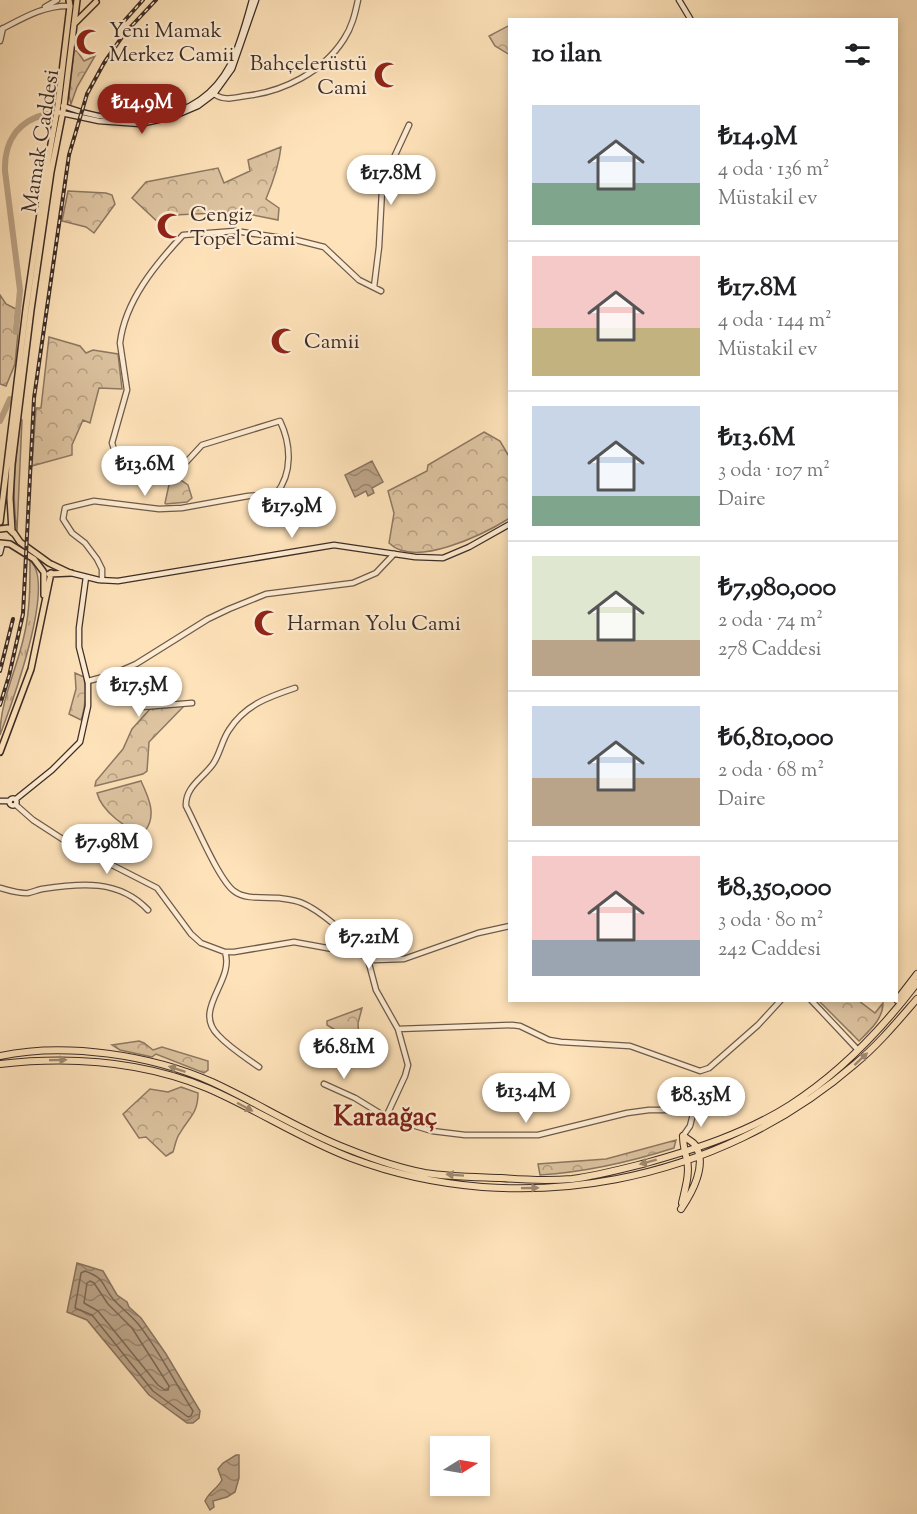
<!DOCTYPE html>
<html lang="tr">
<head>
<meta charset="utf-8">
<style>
  :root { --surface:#fff; --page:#f6f6f6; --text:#202124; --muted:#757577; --line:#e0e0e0; --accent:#8f2418 }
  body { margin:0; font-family:"Sorts Mill Goudy",serif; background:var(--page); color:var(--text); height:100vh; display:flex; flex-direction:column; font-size:22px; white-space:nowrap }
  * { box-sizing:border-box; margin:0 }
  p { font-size:20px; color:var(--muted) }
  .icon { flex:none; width:33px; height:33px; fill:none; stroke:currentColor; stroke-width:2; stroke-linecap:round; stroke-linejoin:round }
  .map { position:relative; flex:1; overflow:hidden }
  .side { position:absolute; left:508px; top:18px; width:390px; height:984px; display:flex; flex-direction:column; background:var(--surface); border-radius:0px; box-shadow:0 3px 9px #0003 }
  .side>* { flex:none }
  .needle { width:39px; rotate:79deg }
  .controls { position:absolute; left:430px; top:1436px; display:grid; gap:12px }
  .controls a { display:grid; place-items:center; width:60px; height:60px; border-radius:0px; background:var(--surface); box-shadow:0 3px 9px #0003; font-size:30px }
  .price { position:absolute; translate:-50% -51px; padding:0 14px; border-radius:21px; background:#fff; color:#222; font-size:20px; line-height:39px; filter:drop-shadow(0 2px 3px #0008) }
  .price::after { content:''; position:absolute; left:50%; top:36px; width:18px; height:14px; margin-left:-9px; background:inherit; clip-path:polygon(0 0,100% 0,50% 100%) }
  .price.on { background:var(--accent); color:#fff }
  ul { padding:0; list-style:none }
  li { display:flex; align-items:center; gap:18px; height:150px; padding:0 24px }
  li+li { border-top:2px solid var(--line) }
  li span { display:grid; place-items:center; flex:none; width:168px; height:120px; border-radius:0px; color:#555 }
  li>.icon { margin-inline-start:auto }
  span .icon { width:72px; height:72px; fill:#fffc; stroke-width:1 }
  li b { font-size:26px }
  h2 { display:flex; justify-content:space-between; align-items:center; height:72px; padding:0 24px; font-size:26px }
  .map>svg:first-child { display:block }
  .grass { fill:url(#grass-tufts); stroke:#8d7863; stroke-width:1.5 }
  .forest { fill:url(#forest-crowns); stroke:#8d7863; stroke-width:1.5 }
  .water { fill:url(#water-waves); stroke:#897460; stroke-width:1.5 }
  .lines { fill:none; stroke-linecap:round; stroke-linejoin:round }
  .shore { stroke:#7c6856; stroke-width:1.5 }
  .river { stroke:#bca487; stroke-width:6 }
  .tertiary-casing { stroke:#6d5a4b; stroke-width:7 }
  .secondary-casing { stroke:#3d2d26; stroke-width:7 }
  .primary-casing { stroke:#3d2d26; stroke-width:8 }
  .trunk-casing { stroke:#3d2d26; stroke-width:8 }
  .tertiary { stroke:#feecd2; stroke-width:4.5 }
  .secondary { stroke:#feecd2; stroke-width:4.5 }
  .primary { stroke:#fee2b9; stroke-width:5 }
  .trunk { stroke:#fee2b9; stroke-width:6 }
  .rail-casing { stroke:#3d2d26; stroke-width:4 }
  .rail { stroke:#feecd2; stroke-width:1.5; stroke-dasharray:4.5; stroke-linecap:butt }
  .oneway { fill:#9e8870 }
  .labels { text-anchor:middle; stroke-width:4.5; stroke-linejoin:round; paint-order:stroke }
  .poi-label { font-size:21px; fill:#3d2d26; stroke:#feecd2; text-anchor:start }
  .street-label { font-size:21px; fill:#3d2d26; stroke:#feecd2 }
  .district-label { font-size:27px; font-weight:bold; fill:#7a1f14; stroke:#feecd2 }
</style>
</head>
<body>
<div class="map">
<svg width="917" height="1514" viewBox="0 0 917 1514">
  <defs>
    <pattern id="grass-tufts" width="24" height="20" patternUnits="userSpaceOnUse" patternTransform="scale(1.5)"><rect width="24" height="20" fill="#ddc3a0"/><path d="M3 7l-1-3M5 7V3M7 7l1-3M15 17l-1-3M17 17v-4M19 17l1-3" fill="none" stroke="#b49f82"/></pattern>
    <pattern id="forest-crowns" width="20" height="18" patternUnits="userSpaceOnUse" patternTransform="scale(1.5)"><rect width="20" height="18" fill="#ddc3a0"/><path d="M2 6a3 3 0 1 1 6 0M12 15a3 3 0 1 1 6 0" fill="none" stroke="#b49f82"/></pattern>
    <pattern id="water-waves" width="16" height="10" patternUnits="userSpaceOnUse" patternTransform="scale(1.5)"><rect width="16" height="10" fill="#bca487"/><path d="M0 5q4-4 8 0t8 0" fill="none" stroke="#9a866e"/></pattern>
  </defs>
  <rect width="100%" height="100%" fill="#fee2b9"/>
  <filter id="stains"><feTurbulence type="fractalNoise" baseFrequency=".00333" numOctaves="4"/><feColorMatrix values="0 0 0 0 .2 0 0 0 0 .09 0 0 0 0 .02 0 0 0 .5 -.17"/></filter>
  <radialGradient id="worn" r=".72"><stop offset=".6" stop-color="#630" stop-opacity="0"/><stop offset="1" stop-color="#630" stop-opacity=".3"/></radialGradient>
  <path class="grass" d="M20,419L22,420L17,531C11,493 16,457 20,419Z
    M30,561C57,582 11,706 0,735C0,701 17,669 24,636C30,611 30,586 30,561Z"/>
  <path class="forest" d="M510,25V55L495,46L489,36Z
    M74,51H77L84,61L95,56L77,87L71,104L69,96Z
    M281,147C279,166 273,182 266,199L279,208L278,220L238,212L174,215L160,224L132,198L146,182L218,168L224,183L250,171L248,160Z
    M68,191L106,193L112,195L115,204L94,233L86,227L62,221Z
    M0,295L6,304L16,309L14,333H18L15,364L6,386L0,384Z
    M49,337L80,346L86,353L93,350L118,354L122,389L99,388L90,423L83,420L72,445V455L32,466L36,408H41Z
    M484,432L500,441L510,458V518C484,534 415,569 389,543L394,513L388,491L427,471L428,465Z
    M175,476L188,485L192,498L187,502L166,504L165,503L170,480Z
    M75,673L84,677C86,691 86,706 81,720L69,714L76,689Z
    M184,706L149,742L147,771L143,774L95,786L96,781L123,749L132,729L150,709Z
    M141,781C149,798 157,816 145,831C127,833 101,809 97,793Z
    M819,1001H859L875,1013L883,1003C883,1019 870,1030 859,1041Z
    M362,1008L358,1023L359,1041L345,1036L327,1025V1021Z
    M139,1041L144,1043L153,1050L162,1047L208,1061V1070L204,1073L156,1054L152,1057L120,1050L112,1045Z
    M181,1087L198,1093C198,1114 189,1117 180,1133C176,1138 175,1146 173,1152L166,1156L146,1137L139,1138L123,1114L150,1089L168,1092Z
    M676,1140L674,1148C630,1162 587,1172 540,1175L538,1164L606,1159Z"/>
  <path class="water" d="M372,461L383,482L372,488L374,493L368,496L366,491L355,497L345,475Z
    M77,1263L103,1271L117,1295L127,1302L129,1307L141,1318L166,1354L200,1411L199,1418L193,1423H187L149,1395L87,1320L67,1312Z
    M236,1455H239V1478L235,1492L227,1497L213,1501L214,1507L210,1510L205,1501C209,1492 217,1489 222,1480L218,1469L223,1463Z"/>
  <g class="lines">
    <path class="shore" d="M85,1271C106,1279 101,1284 113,1299C121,1308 131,1315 139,1325C160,1352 175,1383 193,1411L191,1416L188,1417L153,1391L92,1315L75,1308L81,1273Z
      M90,1281L94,1283L108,1304L132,1328L169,1386L168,1390H165L158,1385L98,1311L84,1303L87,1283Z"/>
    <path class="river" d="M16,332L20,290L5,171C4,142 17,121 47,114
      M0,421L10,399"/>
    <g class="tertiary-casing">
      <path id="tertiary" d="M45,7L57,0
        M0,30C23,18 44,5 70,6
        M0,41L3,28
        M214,94C224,101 234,98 245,96C283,92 323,72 344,39C352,27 355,14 358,0
        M374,287L379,247L382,190L390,166L409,125
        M102,580V569L97,559L85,543L72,533L63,519L65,508L94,501L159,509L182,508L248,496L276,494C293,473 291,444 280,421L202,445L178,471L167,475L148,473L125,462L114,449L112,443L127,390L120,343C125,301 155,265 183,235L235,231L296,240L324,247L359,280L381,291
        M104,676L142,707L192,703
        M88,681L111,675L136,664L208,619L229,609L266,594L353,583L376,573L394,554
        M295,688C268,697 245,705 229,730C222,740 220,754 213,764C203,778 185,787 186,806C196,825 219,880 234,891C245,900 266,897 279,898C286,899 296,900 302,903C317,909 356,939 360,954
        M16,805L33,820L67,842L157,888L191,934L201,943L225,952H234L294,942L360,954L374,960L404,959L478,933L510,926
        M0,888C8,890 19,894 28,893C33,892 37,890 42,889C80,883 119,879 148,910
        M225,952C235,981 192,1009 218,1035C230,1048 245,1057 259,1067
        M367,956L376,990L398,1029L408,1065L405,1076L386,1117
        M811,1000L858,1050
        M398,1029L512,1025L520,1026L549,1040L561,1042L630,1046L700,1071L709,1068L758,1025L781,1000
        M324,1084L355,1098L386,1117L432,1131L465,1135H538L627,1113L649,1110H694L690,1126L683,1136"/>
    </g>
    <g class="secondary-casing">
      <path id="secondary" d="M679,0L691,20
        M63,106C120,127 197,128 230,65C240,45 246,22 252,0
        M57,112L99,121L140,124L172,117L198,106L214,94L232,69L256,0
        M0,553L2,545
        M71,573L99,580L118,581L334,545L415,557L443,558L469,547L510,524
        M9.5 802a3.5 3.5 0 1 1 7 0a3.5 3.5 0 1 1-7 0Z
        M16,799L52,770L80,742L88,706V683L79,647V628L86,577
        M0,801H10"/>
    </g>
    <g class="primary-casing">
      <path id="primary" d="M74,24L96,2
        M0,522L26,309L46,172L58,105L70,6L69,0
        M0,529L8,528L13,533
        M12,531L10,498L12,464L31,310L51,172L64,106L77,0
        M14,533L20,542L49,563
        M0,543L10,544L34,559L43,571
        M51,564L70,573
        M49,574L71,573
        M44,595V573
        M0,752L31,669L51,573"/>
    </g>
    <g class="trunk-casing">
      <path id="trunk" d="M897,1000L917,974
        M0,1056C66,1042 151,1055 212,1082C258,1103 301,1131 348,1149C373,1159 399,1168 425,1173C450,1177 476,1177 501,1178C525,1180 548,1181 572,1179C596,1176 622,1169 646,1163C696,1149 746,1133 790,1105C840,1073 882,1029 917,983
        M0,1064C71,1056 141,1061 207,1088C256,1109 301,1139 351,1158C521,1222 719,1182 855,1064C878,1045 897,1022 917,999
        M682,1203C685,1189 690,1174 687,1160C685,1151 683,1146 683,1136
        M681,1209C692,1193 708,1164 695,1145C692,1141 687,1139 683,1136"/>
    </g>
    <use href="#tertiary" class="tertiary"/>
    <use href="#secondary" class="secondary"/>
    <use href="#primary" class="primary"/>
    <use href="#trunk" class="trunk"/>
    <g class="rail-casing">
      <path id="rail" d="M117,29L143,0
        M0,671L13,619
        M0,705L9,676L23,614L34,398L69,155L87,94L104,63L124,34L156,0"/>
    </g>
    <use href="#rail" class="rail"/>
  </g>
  <defs><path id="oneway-solid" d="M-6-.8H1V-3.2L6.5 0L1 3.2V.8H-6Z" transform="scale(1.5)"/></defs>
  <g class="oneway">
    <use href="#oneway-solid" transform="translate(861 1059) rotate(-43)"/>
    <use href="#oneway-solid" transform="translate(58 1060) rotate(-1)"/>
    <use href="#oneway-solid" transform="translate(177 1069) rotate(-162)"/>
    <use href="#oneway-solid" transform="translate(245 1107) rotate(28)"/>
    <use href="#oneway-solid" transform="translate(648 1162) rotate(165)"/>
    <use href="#oneway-solid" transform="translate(455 1175) rotate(-176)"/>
    <use href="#oneway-solid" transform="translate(530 1188) rotate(-1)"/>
  </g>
  <defs>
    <g id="mosque-bare" transform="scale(2.07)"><path d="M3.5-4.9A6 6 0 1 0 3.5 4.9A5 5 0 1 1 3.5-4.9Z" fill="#8f2418" stroke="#feecd2" stroke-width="2.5" paint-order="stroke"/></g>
  </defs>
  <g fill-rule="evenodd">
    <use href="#mosque-bare" x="89" y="42"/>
    <use href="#mosque-bare" x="387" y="75"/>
    <use href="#mosque-bare" x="170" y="226"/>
    <use href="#mosque-bare" x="284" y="341"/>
    <use href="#mosque-bare" x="267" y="623"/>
  </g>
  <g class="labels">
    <g class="poi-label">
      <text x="109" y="37">Yeni Mamak<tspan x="109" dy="24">Merkez Camii</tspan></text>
      <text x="367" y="70" text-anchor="end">Bahçelerüstü<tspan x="367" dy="24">Cami</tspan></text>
      <text x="190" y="221">Cengiz<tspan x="190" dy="24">Topel Cami</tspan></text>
      <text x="304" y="348">Camii</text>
      <text x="287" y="630">Harman Yolu Cami</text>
    </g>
    <g class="street-label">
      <text transform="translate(40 141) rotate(-81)" y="7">Mamak Caddesi</text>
    </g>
    <g class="district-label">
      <text x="385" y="1125">Karaağaç</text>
    </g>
  </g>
  <rect width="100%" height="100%" filter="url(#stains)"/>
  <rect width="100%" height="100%" fill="url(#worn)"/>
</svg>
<div class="controls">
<a><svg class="needle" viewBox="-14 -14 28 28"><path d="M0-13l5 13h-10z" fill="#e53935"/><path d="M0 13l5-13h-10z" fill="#757577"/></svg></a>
</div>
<b class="price on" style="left:142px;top:135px">₺14.9M</b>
<b class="price" style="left:391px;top:206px">₺17.8M</b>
<b class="price" style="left:145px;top:497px">₺13.6M</b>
<b class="price" style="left:292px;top:539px">₺17.9M</b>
<b class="price" style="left:139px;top:718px">₺17.5M</b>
<b class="price" style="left:107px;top:875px">₺7.98M</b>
<b class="price" style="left:369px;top:970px">₺7.21M</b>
<b class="price" style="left:344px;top:1080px">₺6.81M</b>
<b class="price" style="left:526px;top:1124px">₺13.4M</b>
<b class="price" style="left:701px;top:1128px">₺8.35M</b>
<section class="side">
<h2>10 ilan<svg class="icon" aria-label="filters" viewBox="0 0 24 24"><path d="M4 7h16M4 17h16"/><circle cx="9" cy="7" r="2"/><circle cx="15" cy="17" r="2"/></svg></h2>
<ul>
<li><span style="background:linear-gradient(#c9d6e8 65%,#7fa58c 0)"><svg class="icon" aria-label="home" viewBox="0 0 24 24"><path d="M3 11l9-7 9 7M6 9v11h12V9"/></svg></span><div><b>₺14.9M</b><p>4 oda · 136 m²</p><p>Müstakil ev</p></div></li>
<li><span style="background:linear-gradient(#f6c9c9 60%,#c2b280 0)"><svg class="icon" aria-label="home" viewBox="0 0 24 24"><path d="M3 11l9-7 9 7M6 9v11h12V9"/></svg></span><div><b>₺17.8M</b><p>4 oda · 144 m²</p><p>Müstakil ev</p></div></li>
<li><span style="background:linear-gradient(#c9d6e8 75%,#7fa58c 0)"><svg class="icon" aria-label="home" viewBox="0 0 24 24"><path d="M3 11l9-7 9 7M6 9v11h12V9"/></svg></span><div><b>₺13.6M</b><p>3 oda · 107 m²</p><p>Daire</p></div></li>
<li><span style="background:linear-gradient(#dfe7d0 70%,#b9a48a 0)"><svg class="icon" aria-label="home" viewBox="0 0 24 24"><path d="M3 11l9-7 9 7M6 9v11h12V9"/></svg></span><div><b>₺7,980,000</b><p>2 oda · 74 m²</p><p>278 Caddesi</p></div></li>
<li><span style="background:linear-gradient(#c9d6e8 60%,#b9a48a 0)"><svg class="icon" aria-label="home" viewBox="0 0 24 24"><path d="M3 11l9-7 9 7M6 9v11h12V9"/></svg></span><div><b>₺6,810,000</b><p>2 oda · 68 m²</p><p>Daire</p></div></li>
<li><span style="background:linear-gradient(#f6c9c9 70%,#9aa5b1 0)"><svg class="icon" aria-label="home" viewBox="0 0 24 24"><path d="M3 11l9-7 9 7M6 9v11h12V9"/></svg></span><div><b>₺8,350,000</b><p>3 oda · 80 m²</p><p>242 Caddesi</p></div></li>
</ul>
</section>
</div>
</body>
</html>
